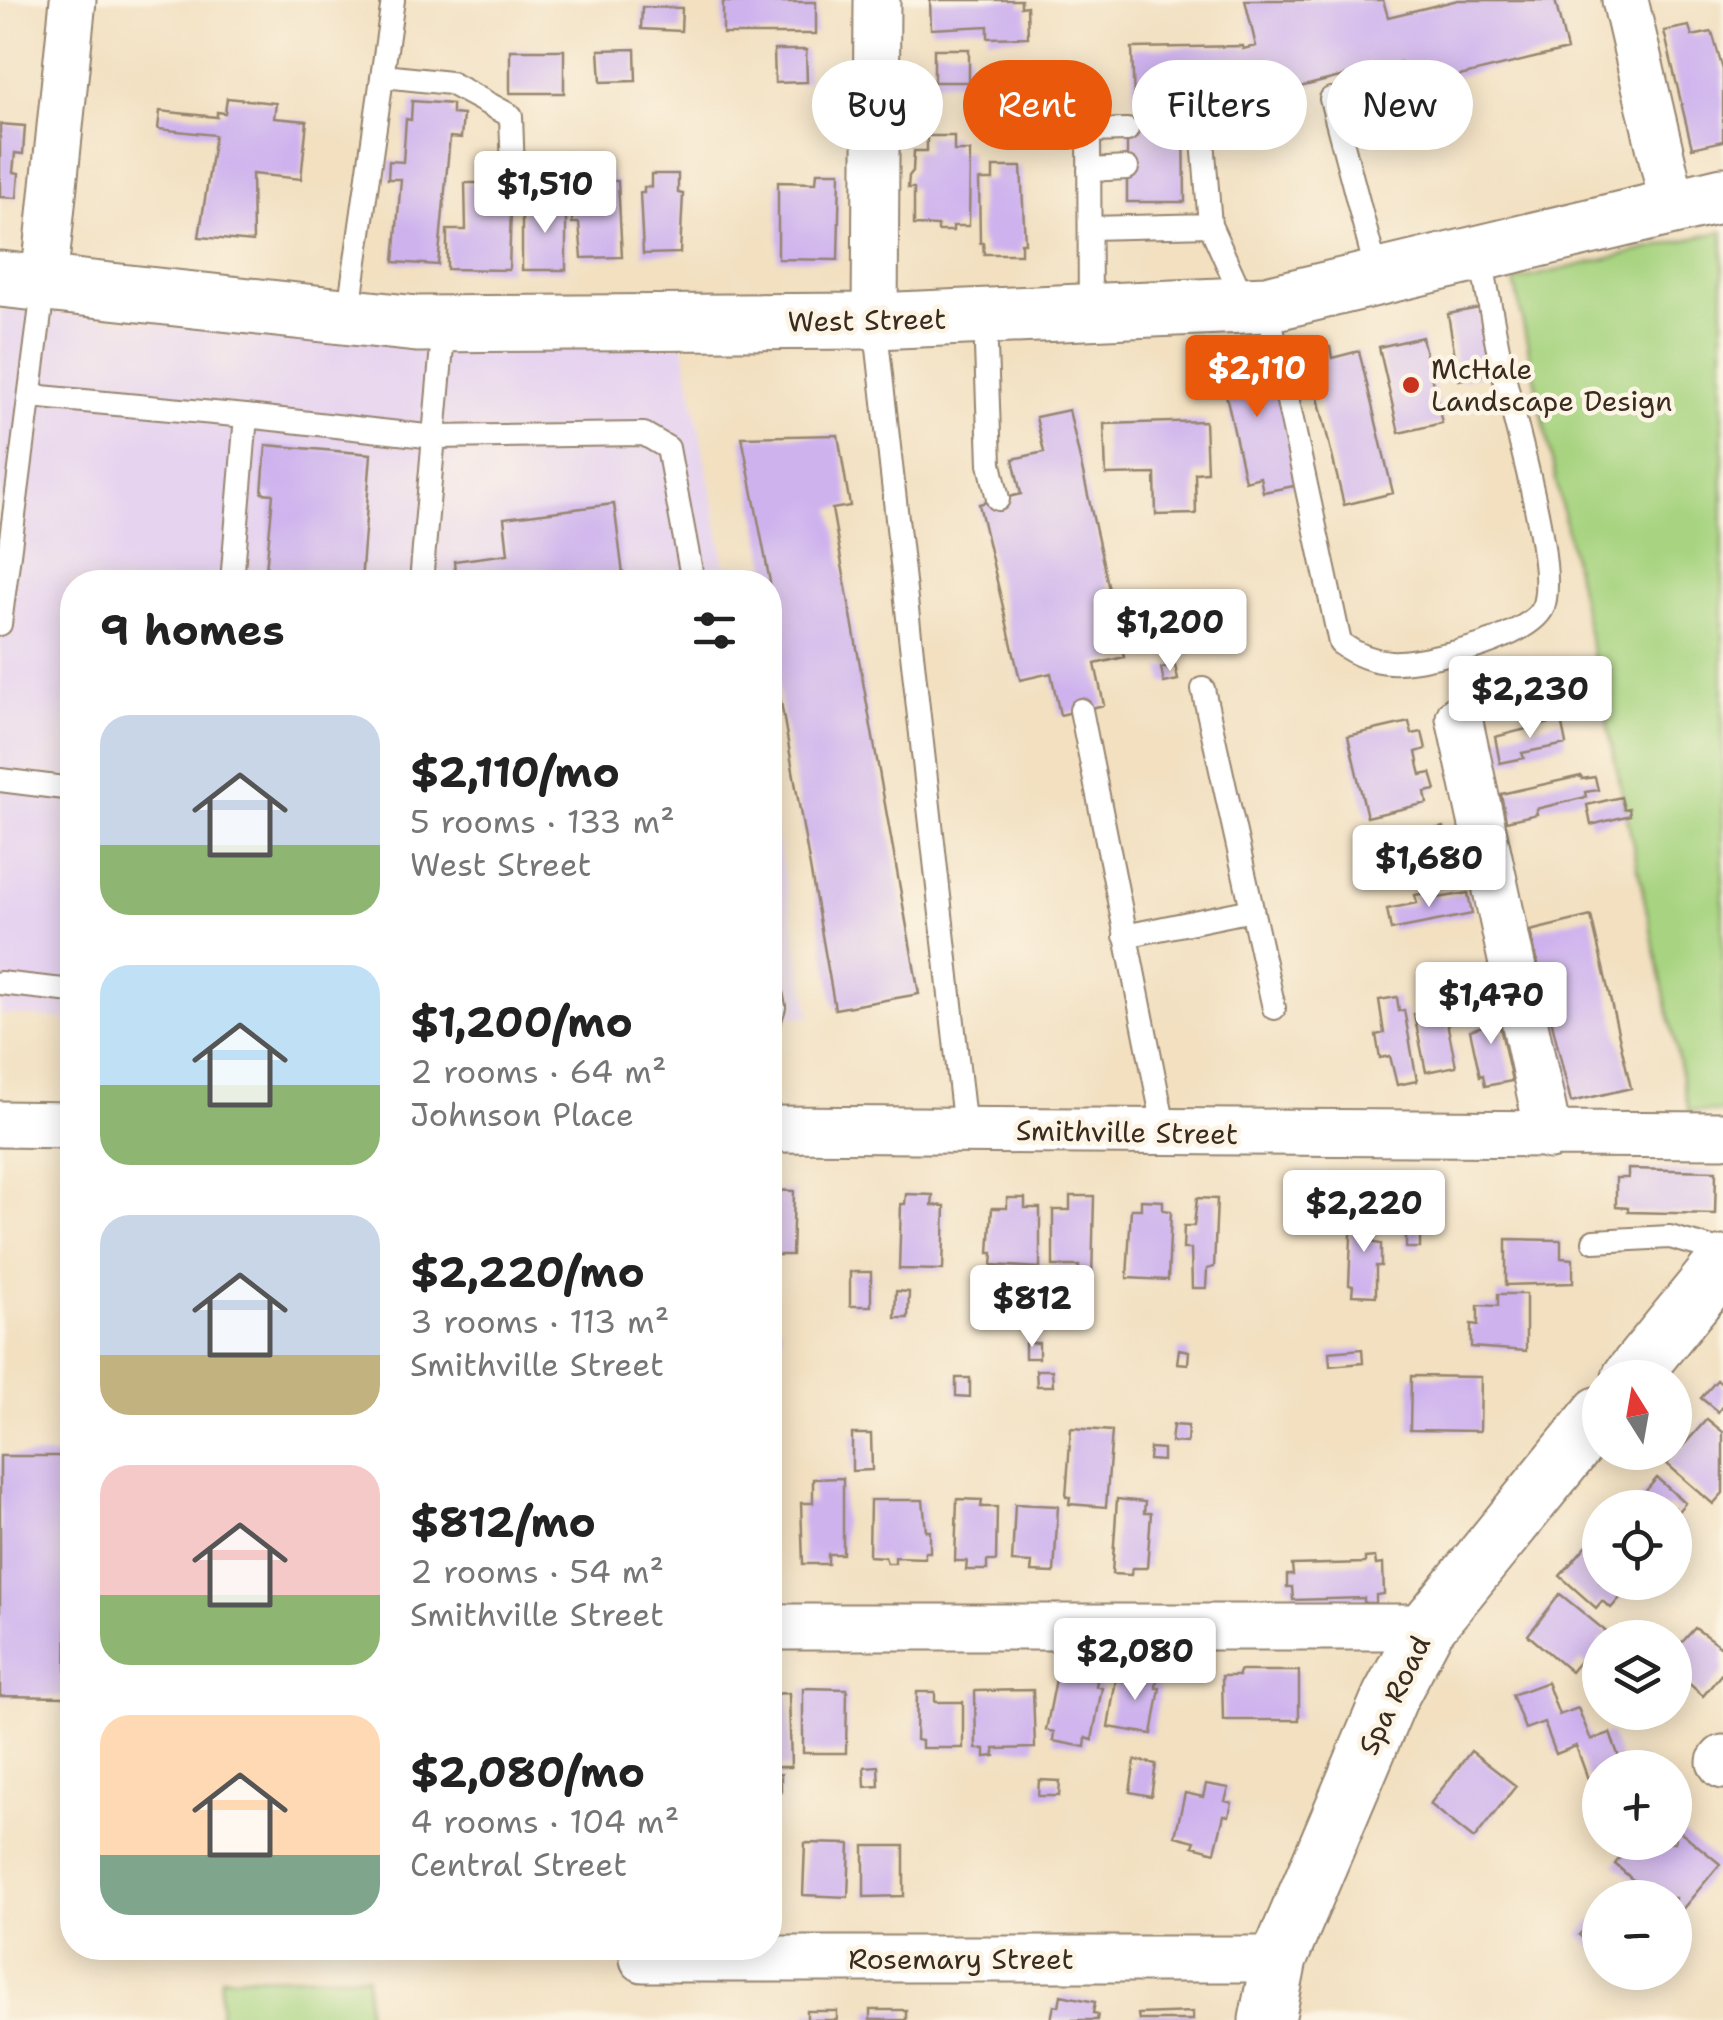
<!DOCTYPE html>
<html lang="en">
<head>
<meta charset="utf-8">
<style>
  :root { --surface:#fff; --page:#f2f2f2; --text:#222; --muted:#767676; --accent:#ea580c }
  body { margin:0; font-family:"Shantell Sans",sans-serif; background:var(--page); color:var(--text); height:100vh; display:flex; flex-direction:column; font-size:38px; white-space:nowrap }
  * { box-sizing:border-box; margin:0 }
  p { font-size:32px; color:var(--muted) }
  .icon { flex:none; width:55px; height:55px; fill:none; stroke:currentColor; stroke-width:2; stroke-linecap:round; stroke-linejoin:round }
  .map { position:relative; flex:1; overflow:hidden }
  .sheet { position:absolute; left:60px; top:570px; width:722px; height:1390px; display:flex; flex-direction:column; background:var(--surface); border-radius:40px; box-shadow:0 5px 25px #0003 }
  .sheet>* { flex:none }
  .guide { position:absolute; left:812px; top:60px; width:760px; height:90px; display:flex; gap:20px }
  .needle { width:65px; rotate:349deg }
  .fabs { position:absolute; left:1582px; top:1360px; display:grid; gap:20px }
  .fabs a { display:grid; place-items:center; width:110px; height:110px; border-radius:50%; background:var(--surface); box-shadow:0 5px 25px #0003; font-size:50px }
  .price { position:absolute; translate:-50% -85px; padding:0 22px; border-radius:10px; background:#fff; color:#222; font-size:32px; line-height:65px; filter:drop-shadow(0 2px 5px #0008) }
  .price::after { content:''; position:absolute; left:50%; top:60px; width:30px; height:22px; margin-left:-15px; background:inherit; clip-path:polygon(0 0,100% 0,50% 100%) }
  .price.current { background:var(--accent); color:#fff }
  ul { padding:0; list-style:none }
  li { display:flex; align-items:center; gap:30px; height:250px; padding:0 40px }
  li span { display:grid; place-items:center; flex:none; width:280px; height:200px; border-radius:30px; color:#555 }
  li>.icon { margin-inline-start:auto }
  span .icon { width:120px; height:120px; fill:#fffc; stroke-width:1 }
  li b { font-size:42px }
  h2 { display:flex; justify-content:space-between; align-items:center; height:120px; padding:0 40px; font-size:42px }
  .pill { padding:0 35px; border-radius:45px; background:var(--surface); box-shadow:0 5px 25px #0003; font-size:35px; line-height:90px }
  .pill.current { background:var(--accent); color:#fff }
  .map>svg:first-child { display:block }
  .built { fill:#e6d3f0 }
  .green { fill:#a8d481; stroke:#727f50; stroke-width:2.5 }
  .building { fill:#ceb2ee }
  .lines { fill:none; stroke-linecap:round; stroke-linejoin:round }
  .service-casing { stroke:#968570; stroke-width:26 }
  .minor-casing { stroke:#968570; stroke-width:49 }
  .secondary-casing { stroke:#968570; stroke-width:59 }
  .primary-casing { stroke:#968570; stroke-width:59 }
  .service { stroke:#fff; stroke-width:22 }
  .minor { stroke:#fff; stroke-width:45 }
  .secondary { stroke:#fff; stroke-width:55 }
  .primary { stroke:#fff; stroke-width:55 }
  .poi-dot { fill:#c8321e; stroke:#fcf5e5; stroke-width:4 }
  .labels { text-anchor:middle; stroke-width:9; stroke-linejoin:round; paint-order:stroke }
  .street-label { font-size:28px; fill:#3b2a1e; stroke:#fcf5e5 }
  .poi-label { font-size:28px; fill:#3b2a1e; stroke:#fcf5e5; text-anchor:start }
</style>
</head>
<body>
<div class="map">
<svg width="1723" height="2020" viewBox="0 0 1723 2020">
  <rect width="100%" height="100%" fill="#fcf5e5"/>
  <filter id="ink" filterUnits="userSpaceOnUse"><feTurbulence type="fractalNoise" baseFrequency=".01" numOctaves="2"/><feDisplacementMap in="SourceGraphic" scale="20" xChannelSelector="R" yChannelSelector="G"/><feConvolveMatrix kernelMatrix="1 2 1 2 8 2 1 2 1" color-interpolation-filters="sRGB"/></filter>
  <filter id="wash" filterUnits="userSpaceOnUse"><feTurbulence type="fractalNoise" baseFrequency=".0048" numOctaves="4" result="noise"/><feDisplacementMap in="SourceGraphic" scale="40" xChannelSelector="R" yChannelSelector="G"/><feGaussianBlur stdDeviation="2.25" result="paint"/><feColorMatrix in="noise" values="0 0 0 0 0 0 0 0 0 0 0 0 0 0 0 0 0 1.4 0 .05"/><feComposite in="paint" operator="in"/></filter>
  <g filter="url(#wash)">
    <rect width="100%" height="100%" fill="#f2e0c1"/>
    <path class="built" d="M0,308L238,330L683,344L728,582H72V1020L0,1014Z
      M770,802L811,1017L770,1014Z"/>
    <path class="green" d="M1723,231V1112L1689,1111L1514,281Z
      M367,1975V2020H220L221,1977Z"/>
    <g id="blocks">
      <path class="building" d="M930,0H1021V7L1027,6L1028,37L988,38V26L931,29Z
        M1245,0H1383L1388,17L1458,0H1555L1567,50L1406,89L1400,62L1268,95L1262,69L1244,72L1243,101L1134,102L1132,48L1243,46V49L1256,46Z
        M723,2H816V34H723Z
        M642,7L682,8L681,31L641,29Z
        M1689,26L1692,36L1712,32L1723,70V141L1692,148L1664,31Z
        M635,49L636,81L601,82L599,50Z
        M934,49H969V82H934Z
        M510,50H564V93H510Z
        M774,50H806L807,82L775,83Z
        M227,98L276,103L274,118L307,121L301,179L252,174L253,242L199,237L215,135L158,129L160,111L217,117V112L225,113Z
        M412,101L452,104V114L463,115L461,138L450,137L438,265L394,262L401,179H388L389,161L403,162L406,119L411,120Z
        M1184,118L1185,202H1127V119Z
        M0,124L25,126L23,154L15,153L13,172L19,173L17,198L0,197Z
        M927,136H954V151H970L969,226H953V231H938V226L914,225V188H908L909,176L913,171L914,151H927Z
        M993,167H1021L1025,243H1021V254H984L983,243H980L979,180H993Z
        M817,172H840L838,260L778,259V182L816,183Z
        M574,173H611V181H618L622,257L582,258L579,223H572Z
        M651,174H678V193L683,194L680,253L643,254L640,193H644V187H651Z
        M465,183H491V209L511,208L509,270L447,269V230H466Z
        M543,194H560V210H566V270H522V209L544,210Z
        M1479,308L1490,373L1459,380L1448,314Z
        M1422,337L1442,423L1399,433L1379,347Z
        M1238,342L1244,368L1270,362L1299,485L1263,492L1260,477L1245,481L1215,344Z
        M1330,347L1332,358L1359,351L1393,493L1344,505L1307,352Z
        M1069,410L1124,657L1095,664L1104,705L1060,715L1051,673L1020,680L979,504L1021,494L1013,459L1044,452L1036,417Z
        M1205,421L1207,472L1195,473L1196,514L1156,515L1155,474L1106,475L1104,424Z
        M838,435L850,506L832,509L919,994L835,1009L770,640V582L742,437Z
        M266,445L371,454L361,582H265L273,494L262,493Z
        M614,504L624,582H456L454,561L508,554L504,518Z
        M1175,665L1178,680L1164,683L1161,668Z
        M1561,720L1566,744L1522,753L1524,758L1500,763L1495,737Z
        M1409,722L1412,734L1422,732L1426,749L1416,752L1419,767L1421,775L1431,773L1436,790L1425,792L1427,803L1367,817L1348,736Z
        M1581,776L1582,779L1595,777L1598,790L1585,792L1586,797L1536,809L1537,814L1506,821L1501,794Z
        M1621,797L1624,809L1629,808L1630,815L1591,825L1587,805Z
        M1444,827L1445,834L1454,832L1457,853L1383,867L1380,850L1403,842L1402,836Z
        M1437,891L1438,898L1468,893L1472,914L1391,930L1387,909L1417,903L1415,895Z
        M1591,916L1631,1088L1571,1102L1530,931Z
        M1397,997L1399,1011L1404,1010L1417,1081L1397,1085L1390,1056L1380,1058L1376,1035L1384,1033L1379,1000Z
        M1494,999L1512,1081L1485,1086L1483,1075L1480,1076L1470,1030L1483,1026L1478,1002Z
        M1444,1008L1456,1066L1426,1072L1414,1014Z
        M1628,1169L1716,1171L1715,1214L1628,1212V1208L1616,1207V1178H1628Z
        M770,1190L794,1191L792,1255H772Z
        M906,1194L933,1195L932,1205L945,1206L943,1270L899,1269L901,1204H905Z
        M1070,1196H1094L1092,1280H1079V1266H1053V1210H1070Z
        M1007,1198H1025V1208H1040V1268L992,1265L993,1253H989L992,1208H1007Z
        M1197,1198L1217,1199L1214,1267L1207,1269L1206,1288H1192L1191,1249H1183L1184,1226H1194Z
        M1141,1200L1163,1201V1210L1171,1211L1168,1280L1127,1278L1131,1209H1141Z
        M1352,1213L1375,1214L1374,1243L1381,1244V1266H1376V1296L1352,1295L1353,1286L1349,1285Z
        M1406,1230H1420V1248H1406Z
        M1506,1239L1561,1240V1258L1573,1259V1283L1506,1285Z
        M850,1272H871V1306H850Z
        M896,1291L909,1292L908,1318H895Z
        M1498,1294H1526V1351L1471,1347V1324L1478,1325V1305L1498,1306Z
        M770,1327H781L780,1345L770,1344Z
        M1025,1343H1039V1358H1025Z
        M1179,1349L1189,1351L1188,1364L1177,1363Z
        M1362,1349L1363,1363L1330,1366L1329,1352Z
        M1036,1370H1052L1053,1386H1037Z
        M69,1373H72V1517H68L66,1697L0,1696V1456H68Z
        M1411,1376L1481,1377L1480,1431L1410,1430Z
        M956,1378H970V1397L956,1396Z
        M1717,1380L1723,1385V1405L1718,1412L1701,1398Z
        M1707,1419L1723,1432V1493L1713,1504L1667,1464Z
        M1173,1425L1188,1426L1187,1443L1171,1442Z
        M1071,1428L1112,1431L1106,1507L1069,1504L1070,1497H1066Z
        M852,1434H871L872,1470L852,1471Z
        M1150,1448L1163,1449V1461L1149,1460Z
        M843,1478V1554H828V1564H803L801,1503H813V1479Z
        M1657,1478L1685,1503L1675,1515V1508H1631Z
        M957,1499L982,1500L981,1507H997L996,1561H987V1570H966L967,1561H955Z
        M1117,1499L1145,1502L1144,1513H1151L1147,1568H1132L1131,1575L1112,1574Z
        M870,1500H923L926,1531H930V1552H925V1558L895,1557V1563H887L885,1557L869,1556Z
        M1015,1504L1058,1506L1054,1573L1031,1572L1032,1563L1012,1562Z
        M1675,1518L1687,1529L1675,1543Z
        M1594,1537L1600,1542V1582H1634L1611,1608L1602,1601L1596,1608L1560,1576Z
        M1375,1557L1376,1565L1383,1564L1384,1594L1376,1595V1603H1364V1598L1293,1600L1292,1587H1287V1575H1293L1292,1565L1365,1563V1558Z
        M1560,1594L1614,1638H1600V1662L1593,1670L1581,1660L1571,1672L1528,1635Z
        M1695,1628L1723,1648V1672L1703,1696L1675,1671L1685,1656L1676,1649Z
        M1065,1670L1098,1676L1096,1686L1102,1688L1092,1740L1086,1738L1085,1747L1053,1741L1054,1732L1046,1730L1056,1679L1063,1680Z
        M1123,1671L1157,1677L1156,1688H1160L1152,1734L1108,1727L1116,1679L1122,1681Z
        M1239,1671H1299V1720H1223L1222,1676H1239Z
        M1547,1682L1559,1715L1578,1708L1591,1740L1610,1733L1622,1765L1641,1758L1645,1768H1600V1774L1588,1779L1576,1746L1556,1754L1544,1722L1525,1729L1512,1695Z
        M803,1688L847,1689L846,1753H803Z
        M1033,1690L1035,1748L994,1749L995,1756L985,1757V1749H976L975,1691Z
        M917,1692H935V1702H963V1748H922V1741L916,1740Z
        M789,1693L791,1767H770V1694Z
        M1471,1751L1516,1786L1474,1839L1430,1804Z
        M1135,1760L1156,1764L1151,1796L1130,1792Z
        M878,1766L879,1786L865,1787L864,1767Z
        M781,1774V1793H770V1775Z
        M1039,1780L1060,1781L1059,1796H1038Z
        M1206,1784L1229,1788L1225,1801L1232,1803L1229,1816L1224,1815L1215,1852L1193,1846L1195,1841L1175,1836L1185,1793L1203,1797Z
        M1675,1827L1720,1864L1675,1918V1898H1653L1615,1864L1628,1847L1636,1853L1645,1842H1675Z
        M805,1843L850,1844L848,1897L803,1895Z
        M864,1846H904V1896L864,1897Z
        M1592,1920L1600,1928V1946L1596,1950L1579,1935Z
        M414,1948H450V1952H414Z
        M1061,1995L1095,2002L1093,2013L1098,2014L1097,2020H1051L1054,2005L1059,2006Z
        M870,2010H906V2020H870Z
        M807,2011H837V2020H807Z
        M1193,2012V2020H1139L1138,2014Z"/>
    </g>
  </g>
  <g filter="url(#ink)">
    <use href="#blocks" fill-opacity="0" stroke="#968570" stroke-width="2.5"/>
    <g class="lines">
      <g class="service-casing">
        <path id="service" d="M384,76L450,83L511,116L513,171
          M1331,99L1378,277
          M1184,128H1202L1210,225L1245,303
          M1089,170L1127,168
          M1090,228L1210,225
          M1267,304L1340,643C1381,673 1412,661 1457,652C1479,647 1534,629 1543,607C1559,566 1510,408 1500,359C1493,324 1487,288 1480,253
          M1090,313L1089,131L1127,130
          M348,317L393,0
          M985,317L990,464L998,499
          M875,321L965,1130
          M30,396L246,416
          M232,582L246,416L435,437L644,434L668,448L693,582
          M421,582L444,324
          M0,624L44,283
          M1203,689L1274,1008
          M1081,710L1165,1132
          M0,780L72,789
          M1125,936L1252,910
          M0,983L72,991
          M770,987L774,1007L770,1020
          M1594,1241L1670,1237L1723,1252"/>
      </g>
      <g class="minor-casing">
        <path id="minor" d="M1625,0L1673,206
          M44,283L73,0
          M875,321L877,0
          M1459,718L1549,1136
          M0,1124L72,1125
          M770,1129L1723,1135
          M770,1627H1427
          M1723,1758L1720,1762L1723,1766
          M643,1959H1279"/>
      </g>
      <g class="secondary-casing">
        <path id="secondary" d="M1630,1378L1723,1264
          M1267,2020L1279,1959L1390,1697L1427,1627L1600,1414"/>
      </g>
      <g class="primary-casing">
        <path id="primary" d="M0,279L417,324L875,321L1267,304L1723,195"/>
      </g>
      <use href="#service" class="service"/>
      <use href="#minor" class="minor"/>
      <use href="#secondary" class="secondary"/>
      <use href="#primary" class="primary"/>
    </g>
  </g>
  <circle class="poi-dot" cx="1411" cy="385" r="10"/>
  <g class="labels">
    <g class="street-label">
      <text transform="translate(867 320) rotate(-1)" y="10">West Street</text>
      <text transform="translate(1127 1132) rotate(1)" y="10">Smithville Street</text>
      <text transform="translate(1394 1695) rotate(-64)" y="10">Spa Road</text>
      <text x="961" y="1969">Rosemary Street</text>
    </g>
    <g class="poi-label">
      <text x="1431" y="379">McHale<tspan x="1431" dy="32">Landscape Design</tspan></text>
    </g>
  </g>
</svg>
<div class="fabs">
<a><svg class="needle" viewBox="-14 -14 28 28"><path d="M0-13l5 13h-10z" fill="#e53935"/><path d="M0 13l5-13h-10z" fill="#767676"/></svg></a>
<a><svg class="icon" aria-label="locate" viewBox="0 0 24 24"><circle cx="12" cy="12" r="6"/><path d="M12 2v4M12 18v4M2 12h4M18 12h4"/></svg></a>
<a><svg class="icon" aria-label="layers" viewBox="0 0 24 24"><path d="M12 4l9 5-9 5-9-5zM3 14l9 5 9-5"/></svg></a>
<a>+</a>
<a>−</a>
</div>
<b class="price" style="left:545px;top:236px">$1,510</b>
<b class="price current" style="left:1257px;top:420px">$2,110</b>
<b class="price" style="left:1170px;top:674px">$1,200</b>
<b class="price" style="left:1530px;top:741px">$2,230</b>
<b class="price" style="left:1429px;top:910px">$1,680</b>
<b class="price" style="left:1491px;top:1047px">$1,470</b>
<b class="price" style="left:1364px;top:1255px">$2,220</b>
<b class="price" style="left:1032px;top:1350px">$812</b>
<b class="price" style="left:1135px;top:1703px">$2,080</b>
<div class="guide">
<a class="pill">Buy</a>
<a class="pill current">Rent</a>
<a class="pill">Filters</a>
<a class="pill">New</a>
</div>
<section class="sheet">
<h2>9 homes<svg class="icon" aria-label="filters" viewBox="0 0 24 24"><path d="M4 7h16M4 17h16"/><circle cx="9" cy="7" r="2"/><circle cx="15" cy="17" r="2"/></svg></h2>
<ul>
<li><span style="background:linear-gradient(#c9d6e8 65%,#8fb573 0)"><svg class="icon" aria-label="home" viewBox="0 0 24 24"><path d="M3 11l9-7 9 7M6 9v11h12V9"/></svg></span><div><b>$2,110/mo</b><p>5 rooms · 133 m²</p><p>West Street</p></div></li>
<li><span style="background:linear-gradient(#bfe0f5 60%,#8fb573 0)"><svg class="icon" aria-label="home" viewBox="0 0 24 24"><path d="M3 11l9-7 9 7M6 9v11h12V9"/></svg></span><div><b>$1,200/mo</b><p>2 rooms · 64 m²</p><p>Johnson Place</p></div></li>
<li><span style="background:linear-gradient(#c9d6e8 70%,#c2b280 0)"><svg class="icon" aria-label="home" viewBox="0 0 24 24"><path d="M3 11l9-7 9 7M6 9v11h12V9"/></svg></span><div><b>$2,220/mo</b><p>3 rooms · 113 m²</p><p>Smithville Street</p></div></li>
<li><span style="background:linear-gradient(#f6c9c9 65%,#8fb573 0)"><svg class="icon" aria-label="home" viewBox="0 0 24 24"><path d="M3 11l9-7 9 7M6 9v11h12V9"/></svg></span><div><b>$812/mo</b><p>2 rooms · 54 m²</p><p>Smithville Street</p></div></li>
<li><span style="background:linear-gradient(#ffd9b3 70%,#7fa58c 0)"><svg class="icon" aria-label="home" viewBox="0 0 24 24"><path d="M3 11l9-7 9 7M6 9v11h12V9"/></svg></span><div><b>$2,080/mo</b><p>4 rooms · 104 m²</p><p>Central Street</p></div></li>
</ul>
</section>
</div>
</body>
</html>
